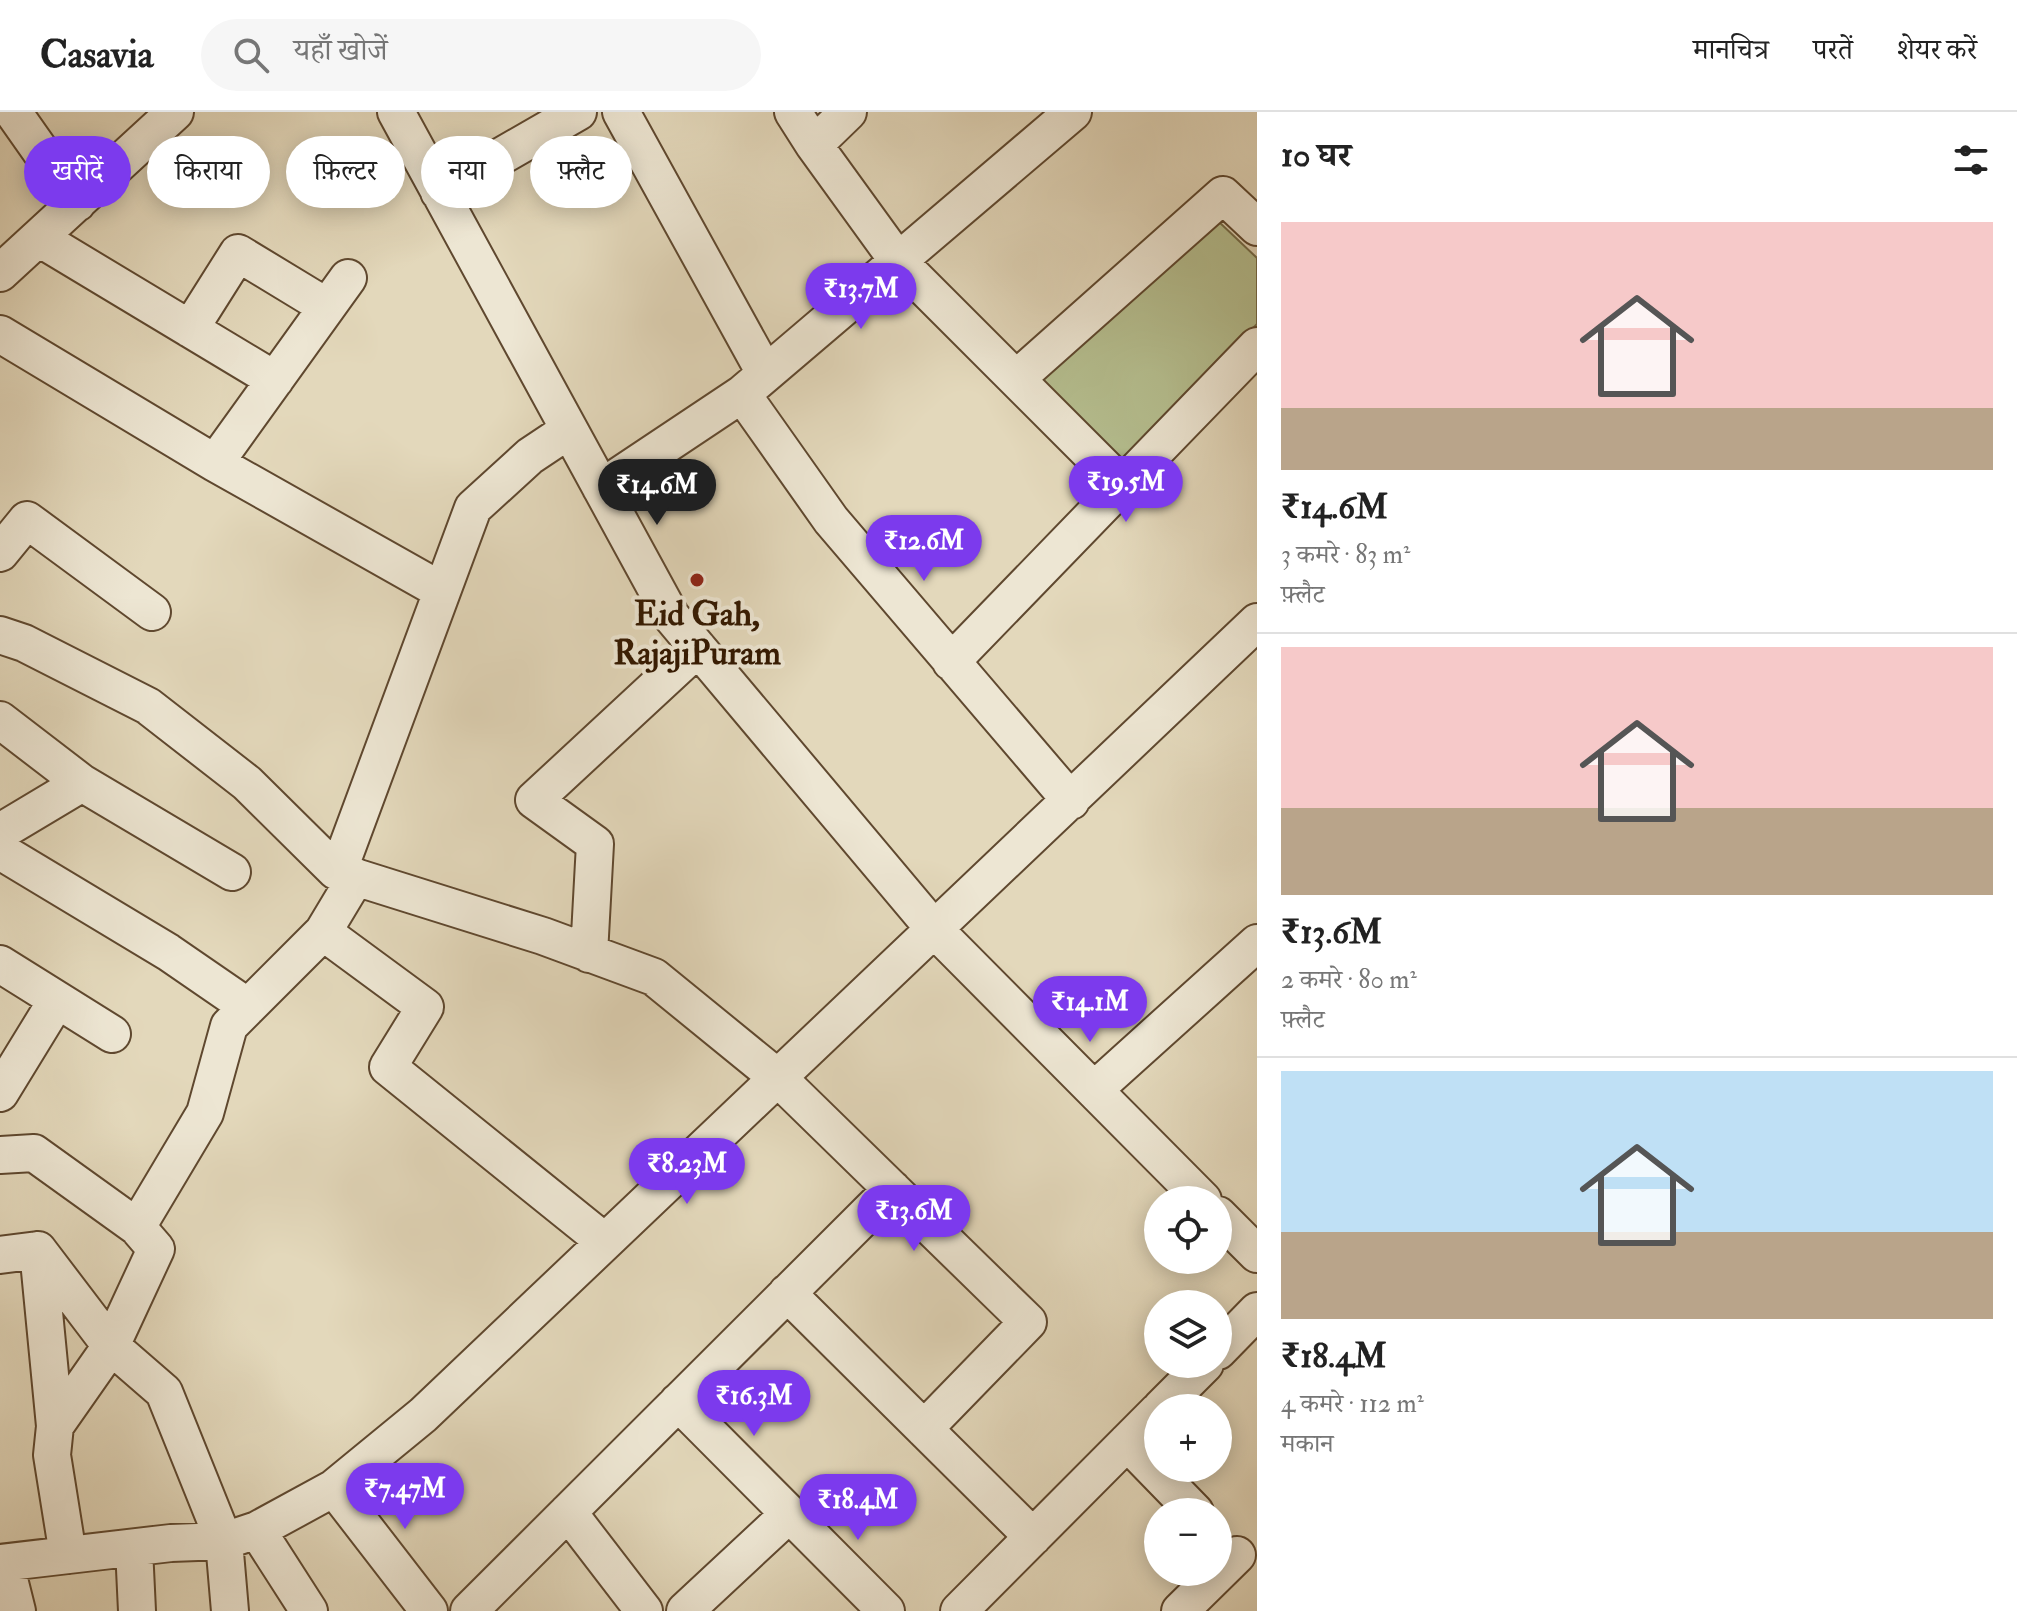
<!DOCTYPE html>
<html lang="hi">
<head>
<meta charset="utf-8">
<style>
  :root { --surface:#fff; --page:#f6f6f6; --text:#222; --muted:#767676; --line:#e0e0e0; --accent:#7c3aed }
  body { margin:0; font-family:"IM FELL Double Pica","Noto Serif Devanagari",serif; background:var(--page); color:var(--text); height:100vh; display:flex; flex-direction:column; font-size:30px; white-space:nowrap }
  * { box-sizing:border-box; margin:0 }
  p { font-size:26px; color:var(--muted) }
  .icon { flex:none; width:44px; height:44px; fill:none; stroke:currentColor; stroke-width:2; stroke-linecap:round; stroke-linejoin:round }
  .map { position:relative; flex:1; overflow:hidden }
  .details { display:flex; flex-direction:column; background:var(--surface); width:760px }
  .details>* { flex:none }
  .top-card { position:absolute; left:24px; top:24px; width:760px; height:72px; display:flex; gap:16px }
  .tools { position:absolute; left:1144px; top:1074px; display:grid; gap:16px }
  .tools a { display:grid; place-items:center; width:88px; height:88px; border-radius:50%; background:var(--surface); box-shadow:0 4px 20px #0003; font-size:40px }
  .price { position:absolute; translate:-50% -68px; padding:0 18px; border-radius:28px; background:var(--accent); color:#fff; font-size:26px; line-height:52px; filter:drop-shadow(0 2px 4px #0008) }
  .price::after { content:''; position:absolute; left:50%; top:48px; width:24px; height:18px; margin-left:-12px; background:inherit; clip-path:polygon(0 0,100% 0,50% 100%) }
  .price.selected { background:#222; color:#fff }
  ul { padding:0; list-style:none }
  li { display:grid; align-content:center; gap:16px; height:424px; padding:0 24px }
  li+li { border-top:2px solid var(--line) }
  li span { display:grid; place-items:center; height:248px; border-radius:0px; color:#555 }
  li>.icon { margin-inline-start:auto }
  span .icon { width:144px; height:144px; fill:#fffc; stroke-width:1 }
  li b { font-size:34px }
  h2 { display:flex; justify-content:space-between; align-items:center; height:96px; padding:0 24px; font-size:34px }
  .tag { padding:0 28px; border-radius:36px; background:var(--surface); box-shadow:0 4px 20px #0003; font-size:28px; line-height:72px }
  .tag.selected { background:var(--accent); color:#fff }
  header { display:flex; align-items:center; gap:48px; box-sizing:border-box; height:112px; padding:0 40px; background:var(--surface); border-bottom:2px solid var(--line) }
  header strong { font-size:38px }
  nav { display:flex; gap:44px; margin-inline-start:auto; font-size:28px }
  .search { width:560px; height:72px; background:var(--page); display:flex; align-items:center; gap:20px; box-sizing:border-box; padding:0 28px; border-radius:44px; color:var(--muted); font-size:30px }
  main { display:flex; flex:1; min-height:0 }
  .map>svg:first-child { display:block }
  .green { fill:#b5be8f; stroke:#746b48; stroke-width:2 }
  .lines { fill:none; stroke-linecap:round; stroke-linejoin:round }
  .minor-casing { stroke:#5f482f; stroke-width:40 }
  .minor { stroke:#ede6d3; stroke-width:36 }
  .poi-dot { fill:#8f2418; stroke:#ede6d3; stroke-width:3 }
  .labels { text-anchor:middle; stroke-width:8; stroke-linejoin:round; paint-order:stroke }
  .poi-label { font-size:34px; font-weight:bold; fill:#331800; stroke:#ede6d3 }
</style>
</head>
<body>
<header>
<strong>Casavia</strong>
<div class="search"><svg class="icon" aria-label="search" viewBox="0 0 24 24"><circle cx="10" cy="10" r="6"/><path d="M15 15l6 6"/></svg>यहाँ खोजें</div>
<nav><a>मानचित्र</a><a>परतें</a><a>शेयर करें</a></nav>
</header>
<main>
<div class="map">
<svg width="1257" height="1499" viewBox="0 0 1257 1499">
  <rect width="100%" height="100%" fill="#e3d8bb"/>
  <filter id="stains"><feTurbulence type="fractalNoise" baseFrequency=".0025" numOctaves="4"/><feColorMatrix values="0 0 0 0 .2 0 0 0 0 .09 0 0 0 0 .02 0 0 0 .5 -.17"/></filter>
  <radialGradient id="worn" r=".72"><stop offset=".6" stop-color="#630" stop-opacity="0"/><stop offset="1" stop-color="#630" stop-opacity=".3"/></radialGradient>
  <path class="green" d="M1218,109L1257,146V212L1121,354L1036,272Z"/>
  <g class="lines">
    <g class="minor-casing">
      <path id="minor" d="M13,0L77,91
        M396,0L671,504L935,818L1203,1088
        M621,0L765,261
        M793,0L814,33L848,0
        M814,33L898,149L1122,373
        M439,80L578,0
        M39,126L275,268
        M0,161L175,0
        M190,217L238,141L327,195
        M0,222L215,351L442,479
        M1016,267L1223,83L1257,115
        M742,282L831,408L1071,689
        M215,351L348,166
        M601,376L742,282L1073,0
        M0,441L27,408L152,500
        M0,523L24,531L148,594L247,671L336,759L543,824L654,865L778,966L1028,1210L924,1317
        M951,550L1257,234
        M0,608L82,671L232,760
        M0,720L82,671
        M0,739L168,840L248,895
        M338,760L473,396L530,344L569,318
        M323,820L425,895L388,955L605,1130
        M589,842L595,732L534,688L698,536
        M0,852L112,922
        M1094,978L1257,831
        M0,981L57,888
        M0,1043L34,1041L137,1115L205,1001L229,914L323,820L356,765
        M1218,1103L1257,1142
        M38,1138L111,1234L164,1280L224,1429L230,1499
        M38,1138L55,1314L52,1343L68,1443
        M0,1143L38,1138
        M787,1181L1033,1425
        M1218,1239L1257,1199
        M678,1290L886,1499
        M1161,1296L1205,1252
        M55,1314L111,1234L156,1137L137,1115
        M1127,1330L1195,1400
        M334,1376L429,1499
        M568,1400L644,1499
        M257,1418L309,1499
        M134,1436L137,1499
        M0,1451L171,1431L224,1429L257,1418L334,1376L423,1303L1257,510
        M5,1451L17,1499
        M469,1499L892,1077
        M685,1499L788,1403
        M959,1499L1158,1299
        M1180,1499L1237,1443"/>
    </g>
    <use href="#minor" class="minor"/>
  </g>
  <circle class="poi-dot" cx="697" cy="468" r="8"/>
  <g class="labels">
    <g class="poi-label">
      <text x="697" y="513">Eid Gah,<tspan x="697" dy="39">RajajiPuram</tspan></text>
    </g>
  </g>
  <rect width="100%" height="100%" filter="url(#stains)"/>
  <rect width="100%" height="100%" fill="url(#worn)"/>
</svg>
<div class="tools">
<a><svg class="icon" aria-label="locate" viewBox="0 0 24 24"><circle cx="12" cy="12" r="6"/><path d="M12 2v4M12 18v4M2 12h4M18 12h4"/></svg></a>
<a><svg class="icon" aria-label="layers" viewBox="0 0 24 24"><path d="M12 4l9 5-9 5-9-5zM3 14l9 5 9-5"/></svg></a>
<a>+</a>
<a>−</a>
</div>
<b class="price" style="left:861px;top:219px">₹13.7M</b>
<b class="price" style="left:1126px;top:412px">₹19.5M</b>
<b class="price selected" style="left:657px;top:415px">₹14.6M</b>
<b class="price" style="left:924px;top:471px">₹12.6M</b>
<b class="price" style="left:1090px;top:932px">₹14.1M</b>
<b class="price" style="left:687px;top:1094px">₹8.23M</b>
<b class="price" style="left:914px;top:1141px">₹13.6M</b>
<b class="price" style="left:754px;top:1326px">₹16.3M</b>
<b class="price" style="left:405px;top:1419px">₹7.47M</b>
<b class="price" style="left:858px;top:1430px">₹18.4M</b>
<div class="top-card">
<a class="tag selected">खरीदें</a>
<a class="tag">किराया</a>
<a class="tag">फ़िल्टर</a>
<a class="tag">नया</a>
<a class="tag">फ़्लैट</a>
</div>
</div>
<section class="details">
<h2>10 घर<svg class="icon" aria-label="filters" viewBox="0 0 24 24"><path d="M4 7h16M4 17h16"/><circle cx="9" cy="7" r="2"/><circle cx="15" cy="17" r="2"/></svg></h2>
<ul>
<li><span style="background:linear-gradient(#f6c9c9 75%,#b9a48a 0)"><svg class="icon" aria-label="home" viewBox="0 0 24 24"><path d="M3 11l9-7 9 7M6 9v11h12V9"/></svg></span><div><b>₹14.6M</b><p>3 कमरे · 83 m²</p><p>फ़्लैट</p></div></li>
<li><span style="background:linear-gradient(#f6c9c9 65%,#b9a48a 0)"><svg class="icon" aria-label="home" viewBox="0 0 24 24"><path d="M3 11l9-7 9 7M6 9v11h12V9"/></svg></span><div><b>₹13.6M</b><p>2 कमरे · 80 m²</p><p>फ़्लैट</p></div></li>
<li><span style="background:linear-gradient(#bfe0f5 65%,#b9a48a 0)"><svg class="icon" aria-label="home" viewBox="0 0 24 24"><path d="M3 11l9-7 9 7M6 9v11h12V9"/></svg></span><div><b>₹18.4M</b><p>4 कमरे · 112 m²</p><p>मकान</p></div></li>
</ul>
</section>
</main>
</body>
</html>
